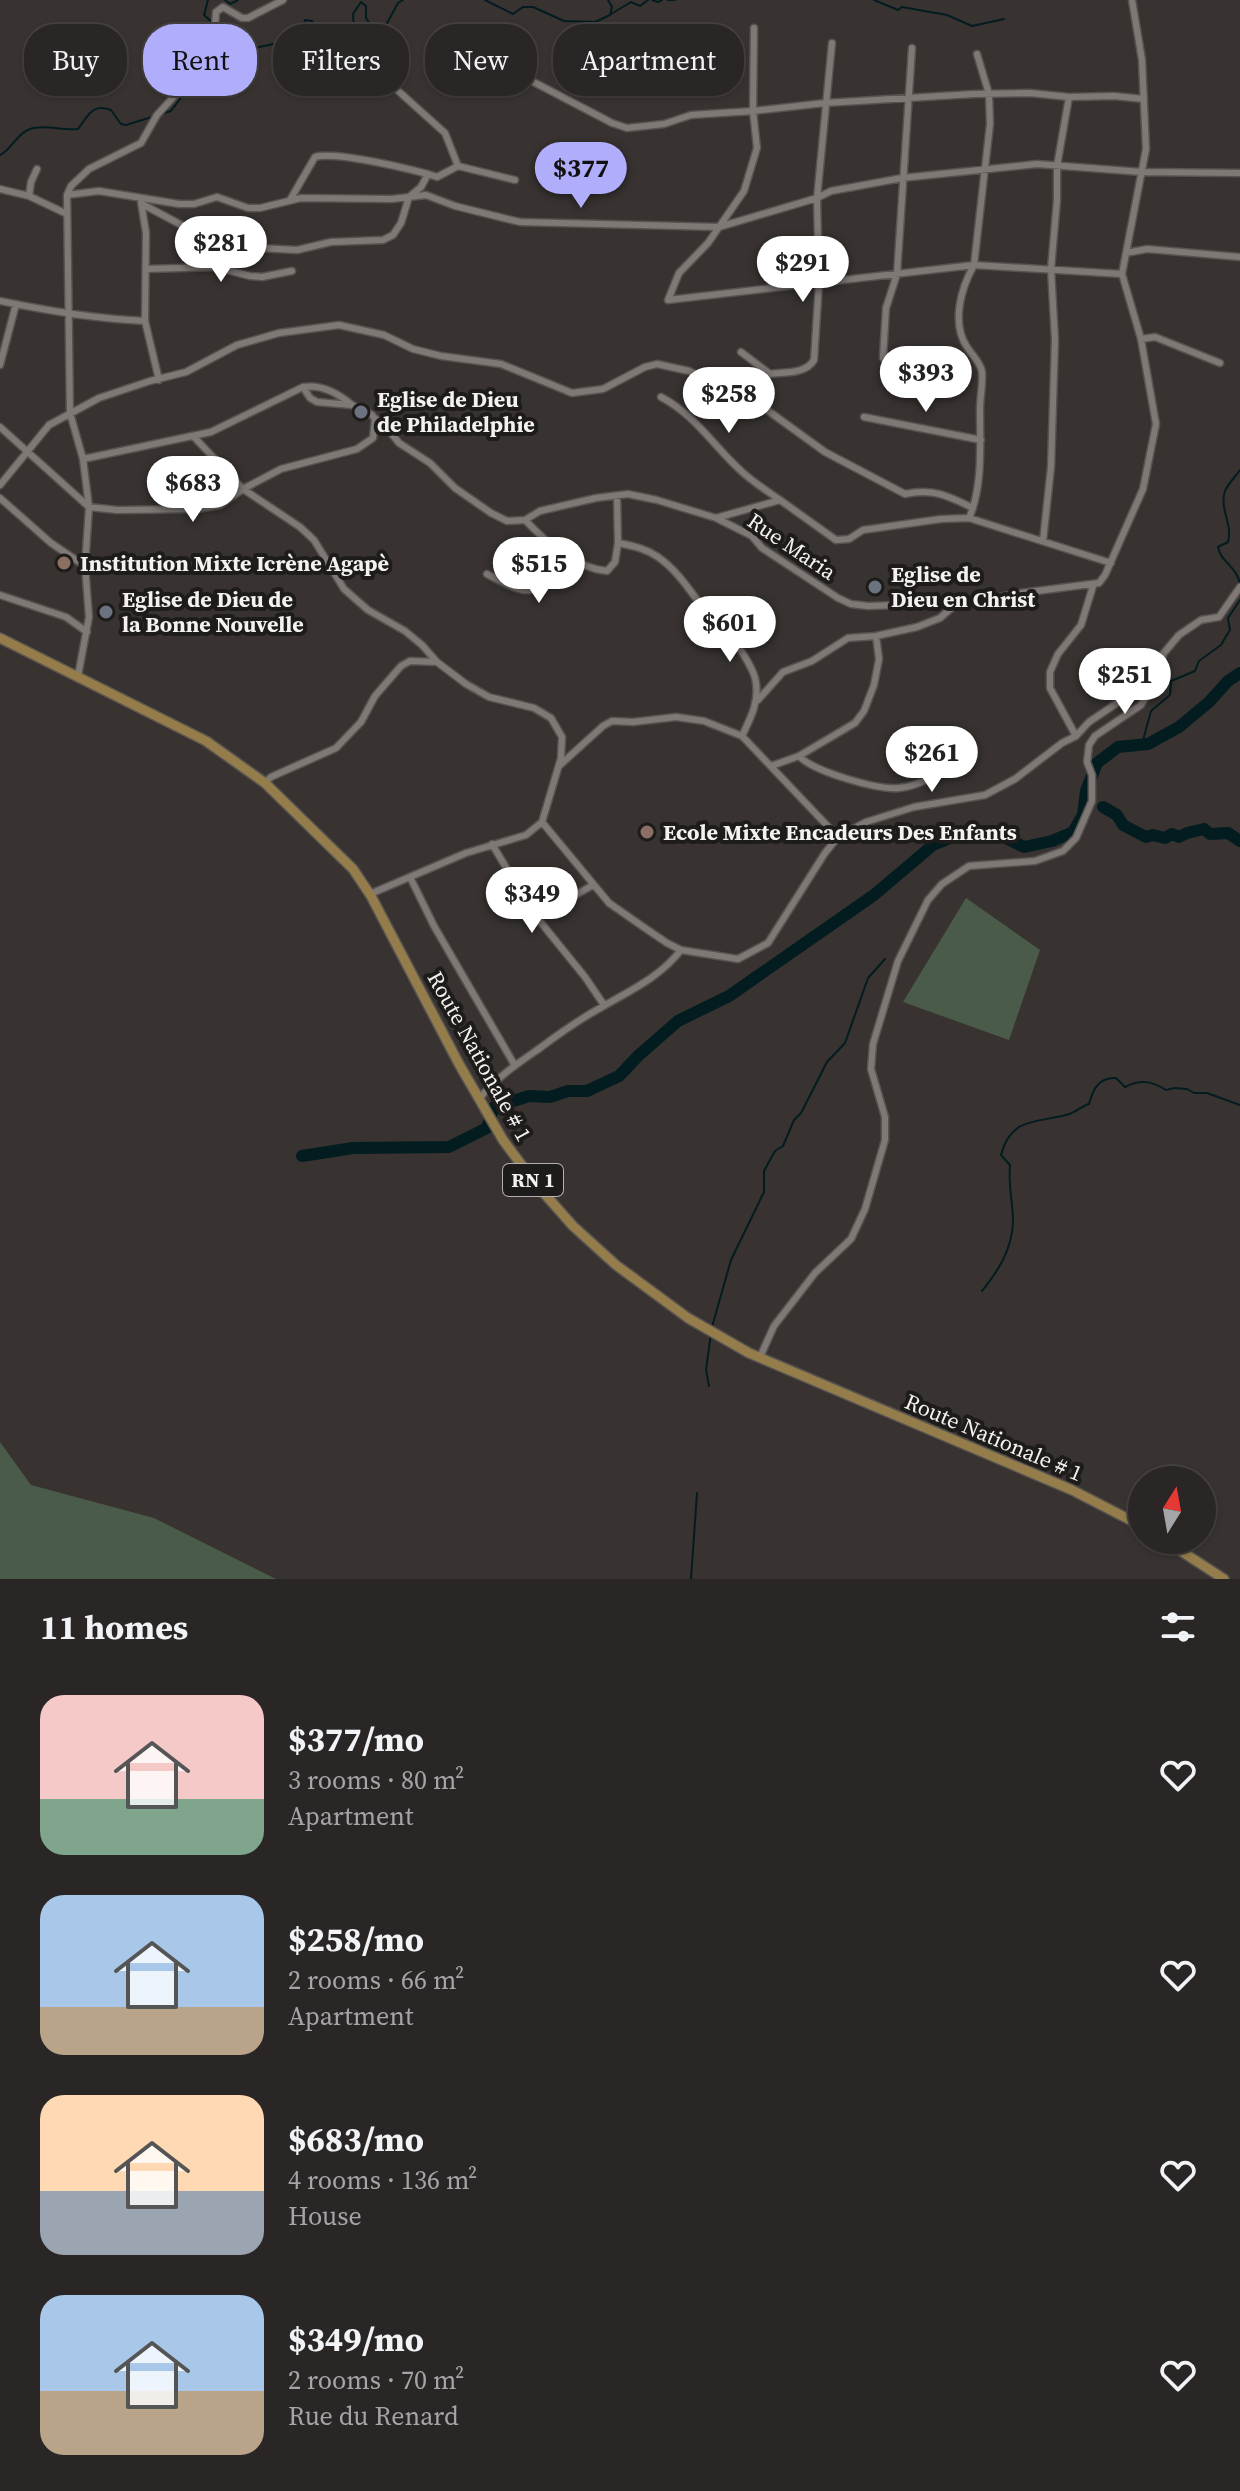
<!DOCTYPE html>
<html lang="en">
<head>
<meta charset="utf-8">
<style>
  :root { --surface:#2a2625; --page:#322e2d; --text:#f1f3f6; --muted:#a5a5a7; --line:#464342; --accent:#b0aefa }
  body { margin:0; font-family:"Source Serif 4",serif; background:var(--page); color:var(--text); height:100vh; display:flex; flex-direction:column; font-size:30px; white-space:nowrap }
  * { box-sizing:border-box; margin:0 }
  p { font-size:26px; color:var(--muted) }
  .icon { flex:none; width:44px; height:44px; fill:none; stroke:currentColor; stroke-width:2; stroke-linecap:round; stroke-linejoin:round }
  .map { position:relative; height:1579px; overflow:hidden }
  .side { display:flex; flex-direction:column; background:var(--surface); flex:1 }
  .side>* { flex:none }
  .guide { position:absolute; left:24px; top:24px; width:800px; height:72px; display:flex; gap:16px }
  .needle { width:52px; rotate:11deg }
  .fabs { position:absolute; left:1128px; top:1466px; display:grid; gap:16px }
  .fabs a { display:grid; place-items:center; width:88px; height:88px; border-radius:50%; background:var(--surface); box-shadow:0 2px 6px #0004,0 0 0 2px var(--line); font-size:40px }
  .price { position:absolute; translate:-50% -68px; padding:0 18px; border-radius:28px; background:#fff; color:#222; font-size:26px; line-height:52px; filter:drop-shadow(0 2px 4px #0008) }
  .price::after { content:''; position:absolute; left:50%; top:48px; width:24px; height:18px; margin-left:-12px; background:inherit; clip-path:polygon(0 0,100% 0,50% 100%) }
  .price.on { background:var(--accent); color:#111 }
  ul { padding:0; list-style:none }
  li { display:flex; align-items:center; gap:24px; height:200px; padding:0 40px }
  li span { display:grid; place-items:center; flex:none; width:224px; height:160px; border-radius:24px; color:#555 }
  li>.icon { margin-inline-start:auto }
  span .icon { width:96px; height:96px; fill:#fffc; stroke-width:1 }
  li b { font-size:34px }
  h2 { display:flex; justify-content:space-between; align-items:center; height:96px; padding:0 40px; font-size:34px }
  .chip { padding:0 28px; border-radius:32px; background:var(--surface); box-shadow:0 2px 6px #0004,0 0 0 2px var(--line); font-size:28px; line-height:72px }
  .chip.on { background:var(--accent); color:#111 }
  .map>svg:first-child { display:block }
  .green { fill:#4b5b49 }
  .lines { fill:none; stroke-linecap:round; stroke-linejoin:round }
  .stream { stroke:#031c1f; stroke-width:2 }
  .river { stroke:#031c1f; stroke-width:12 }
  .minor-casing { stroke:#575351; stroke-width:9 }
  .primary-casing { stroke:#575351; stroke-width:12 }
  .minor { stroke:#7f7976; stroke-width:6 }
  .primary { stroke:#947d4b; stroke-width:9 }
  .worship-dot { fill:#6b7280; stroke:#1e1c1a; stroke-width:3 }
  .education-dot { fill:#8d6e63; stroke:#1e1c1a; stroke-width:3 }
  .labels { text-anchor:middle; stroke-width:8; stroke-linejoin:round; paint-order:stroke }
  .shield { fill:#1e1c1a; stroke:#b4b1b0; stroke-width:2 }
  .shield-label { font-size:20px; font-weight:bold; fill:#f5f1f0 }
  .poi-label { font-size:22px; font-weight:bold; fill:#f5f1f0; stroke:#1e1c1a; text-anchor:start }
  .street-label { font-size:22px; fill:#f5f1f0; stroke:#1e1c1a }
</style>
</head>
<body>
<div class="map">
<svg width="1240" height="1579" viewBox="0 0 1240 1579">
  <rect width="100%" height="100%" fill="#383331"/>
  <path class="green" d="M966,898L1040,950L1009,1040L903,1002Z
    M0,1442L31,1485L154,1518L276,1579H0Z"/>
  <g class="lines">
    <path class="stream" d="M225,0L230,4L238,0
      M485,0L513,14L523,7H533L564,21L595,22L610,15L612,7L608,0
      M652,0L658,2L662,0
      M668,0H675
      M874,0L898,10L902,7L947,15L972,26L1004,19
      M611,14L631,2L640,6L648,0
      M241,48L259,47L302,38L305,20L312,21C324,36 336,36 354,32L353,14L361,2L366,6V18L372,27L386,25L398,3L403,0
      M161,114L171,111L185,92L241,48L204,15L208,0
      M0,155C11,150 17,133 30,129C44,124 63,131 78,129C88,116 92,103 111,110L121,124L126,125L155,116
      M1240,470C1235,477 1228,484 1225,491C1219,509 1233,524 1228,542L1218,547C1221,563 1236,565 1240,584
      M1142,744L1151,711L1170,695L1171,681L1195,671L1199,661L1221,645L1225,638L1230,630L1228,618L1240,600
      M982,1291C998,1271 1012,1250 1013,1222C1013,1202 1008,1187 1010,1165L1001,1155C1011,1117 1036,1123 1066,1115C1075,1113 1080,1107 1089,1104C1093,1089 1099,1077 1116,1078L1125,1087C1140,1079 1152,1081 1166,1090L1174,1088L1187,1089L1194,1093H1207L1240,1105
      M712,1327L731,1260L764,1192V1171L775,1151L783,1146L794,1120L801,1113L827,1062L845,1043L868,978L885,959
      M709,1386L706,1370L711,1333
      M691,1579L697,1493"/>
    <path class="river" d="M1103,807L1117,815L1123,825L1146,837L1153,835L1165,838L1172,834L1179,837L1187,833L1204,829L1210,834L1228,833L1240,841
      M302,1156L353,1148L449,1147L487,1128L494,1107L529,1096L550,1097L568,1091H587L619,1076L639,1055L678,1021L729,996L874,895L933,845L962,833L992,831L1024,847L1052,841L1073,832L1083,815L1086,791L1097,763L1118,747L1148,744L1179,727L1209,702L1228,681L1240,673"/>
    <g class="minor-casing">
      <path id="minor" d="M754,28L753,111L757,148L744,191L708,243L679,273L668,300L974,265L1122,274
        M499,64L612,123L627,128L664,124L691,115L753,111L825,103L974,94L1030,93L1069,97L1114,96L1144,99
        M458,166L515,180
        M0,189L29,196L67,214
        M67,195L71,186L89,169L141,143L157,115L201,67L210,53L214,44L216,12L223,7L242,18H248L283,0
        M29,196L31,182L37,169
        M290,200L315,157C335,151 405,168 428,174
        M141,202L146,233L145,321L159,380
        M142,204L221,246L297,250L331,242L383,240L393,235L401,223L409,197L421,187L428,174L437,177L458,166L445,133L395,88
        M1126,253L1147,249L1240,257
        M146,269L215,267L250,276L262,277L292,271
        M0,301C48,311 96,319 145,321
        M1141,339L1155,337L1220,363
        M741,352L770,374C785,372 806,374 814,360L819,283L817,198L832,43
        M883,358L886,308L897,274L912,48
        M0,365L16,304
        M303,387L310,398L317,402L352,405L372,415L375,419L382,422L399,443L430,463L455,488L491,513L507,521L525,520L540,511L596,498L628,494L657,500L716,518L752,536L762,548L838,598L851,604L868,606L969,603L1021,593L1099,583L1105,575L1143,489L1156,424L1141,339L1122,274L1146,149L1142,60L1132,0
        M661,397C695,415 712,444 739,469C751,481 766,490 780,500
        M864,417L981,440
        M0,427L89,507L117,510L198,509L220,505L243,489L281,469L357,449L373,438L375,419
        M194,437L243,489L300,527L314,540L344,589L368,610L405,631L422,645L437,662
        M83,459L211,432L303,387C322,384 338,393 352,405
        M0,485L49,425L99,398L150,381L186,372L237,345L279,333L339,325L384,335L413,349L441,356L501,364L572,393L603,389L645,367L657,364L689,371L716,383L735,399L767,410L825,452L905,494C933,488 948,496 973,508
        M617,496L618,543C633,546 645,548 658,557C681,573 694,598 711,618C716,625 724,629 729,635C738,645 755,670 756,683C759,703 750,719 742,736L838,837
        M0,498L51,543L85,566
        M716,518L780,500L836,540L849,539L863,530L941,519L969,518L1111,563
        M969,518C983,487 980,443 980,409C980,397 983,385 982,372C981,363 972,355 967,347C951,323 961,288 974,265L990,124L989,94L977,54
        M525,520C547,543 575,568 607,571L615,562L618,543
        M1043,541L1051,467L1055,340L1051,269L1057,200V166L1069,97
        M487,574C503,582 522,596 540,588L557,548
        M0,595L66,617L87,632
        M78,676L89,617L85,566L89,507L83,459L70,413L67,195L99,191L179,204H194L217,197L248,208H260L301,198L392,199L426,195L455,206L520,222L719,227L817,198L831,191L902,178L1037,164L1142,172L1240,173
        M758,700L783,672L812,661L848,638L876,636L917,627L940,618L956,604
        M1076,736L1089,722L1123,699L1148,674L1160,672
        M799,756L855,723L864,711L874,685L879,659L876,636
        M560,765L603,726L612,721L633,722L676,717L704,721L742,736
        M771,766L799,756C814,772 878,790 899,788C919,786 936,775 951,766
        M265,783L271,777L336,748L361,722L375,696L401,666L410,661L437,662L466,684L489,697L534,708L551,718L562,737L561,758L542,822L526,835L466,853L370,894
        M542,822L609,903L642,926L667,943L681,950L738,959L768,943L825,853L838,837L866,822L914,807L985,795L1015,779L1062,743L1076,736L1050,688V672L1058,654L1081,625L1093,586
        M492,844L534,914L585,977L604,1005
        M410,877L434,926L514,1064
        M537,917L593,885
        M479,1099C497,1077 517,1064 540,1048C560,1033 580,1019 602,1007C631,990 660,977 681,950
        M760,1357L774,1326L815,1273L851,1239L865,1209L885,1140V1117L871,1069L873,1044L898,961L928,900L942,884L969,866L1035,861L1063,851L1076,838L1092,801V775L1087,762L1089,745L1095,736L1141,705L1161,672L1163,654L1179,635L1201,620L1219,617L1240,587"/>
    </g>
    <g class="primary-casing">
      <path id="primary" d="M0,638L206,741L265,783L353,869L371,896L459,1064L503,1140L535,1183L573,1226L616,1265L688,1318L749,1353L1072,1490L1142,1526
        M1164,1540L1224,1579"/>
    </g>
    <use href="#minor" class="minor"/>
    <use href="#primary" class="primary"/>
  </g>
  <g class="worship-dot">
    <circle cx="361" cy="412" r="8"/>
    <circle cx="875" cy="587" r="8"/>
    <circle cx="106" cy="612" r="8"/>
  </g>
  <g class="education-dot">
    <circle cx="64" cy="563" r="8"/>
    <circle cx="647" cy="832" r="8"/>
  </g>
  <g class="labels">
    <rect class="shield" x="503" y="1164" width="60" height="32" rx="6"/>
    <g class="shield-label">
      <text x="533" y="1187">RN 1</text>
    </g>
    <g class="poi-label">
      <text x="377" y="407">Eglise de Dieu<tspan x="377" dy="25">de Philadelphie</tspan></text>
      <text x="80" y="571">Institution Mixte Icrène Agapè</text>
      <text x="891" y="582">Eglise de<tspan x="891" dy="25">Dieu en Christ</tspan></text>
      <text x="122" y="607">Eglise de Dieu de<tspan x="122" dy="25">la Bonne Nouvelle</tspan></text>
      <text x="663" y="840">Ecole Mixte Encadeurs Des Enfants</text>
    </g>
    <g class="street-label">
      <text transform="translate(792 546) rotate(34)" y="8">Rue Maria</text>
      <text transform="translate(480 1056) rotate(61)" y="8">Route Nationale # 1</text>
      <text transform="translate(994 1437) rotate(23)" y="8">Route Nationale # 1</text>
    </g>
  </g>
</svg>
<div class="fabs">
<a><svg class="needle" viewBox="-14 -14 28 28"><path d="M0-13l5 13h-10z" fill="#e53935"/><path d="M0 13l5-13h-10z" fill="#a5a5a7"/></svg></a>
</div>
<b class="price on" style="left:581px;top:210px">$377</b>
<b class="price" style="left:221px;top:284px">$281</b>
<b class="price" style="left:803px;top:304px">$291</b>
<b class="price" style="left:926px;top:414px">$393</b>
<b class="price" style="left:729px;top:435px">$258</b>
<b class="price" style="left:193px;top:524px">$683</b>
<b class="price" style="left:539px;top:605px">$515</b>
<b class="price" style="left:730px;top:664px">$601</b>
<b class="price" style="left:1125px;top:716px">$251</b>
<b class="price" style="left:932px;top:794px">$261</b>
<b class="price" style="left:532px;top:935px">$349</b>
<div class="guide">
<a class="chip">Buy</a>
<a class="chip on">Rent</a>
<a class="chip">Filters</a>
<a class="chip">New</a>
<a class="chip">Apartment</a>
</div>
</div>
<section class="side">
<h2>11 homes<svg class="icon" aria-label="filters" viewBox="0 0 24 24"><path d="M4 7h16M4 17h16"/><circle cx="9" cy="7" r="2"/><circle cx="15" cy="17" r="2"/></svg></h2>
<ul>
<li><span style="background:linear-gradient(#f6c9c9 65%,#7fa58c 0)"><svg class="icon" aria-label="home" viewBox="0 0 24 24"><path d="M3 11l9-7 9 7M6 9v11h12V9"/></svg></span><div><b>$377/mo</b><p>3 rooms · 80 m²</p><p>Apartment</p></div><svg class="icon" aria-label="heart" viewBox="0 0 24 24"><path d="M12 20l-8-8c-3-5 5-10 8-4 3-6 11-1 8 4z"/></svg></li>
<li><span style="background:linear-gradient(#a9c7e8 70%,#b9a48a 0)"><svg class="icon" aria-label="home" viewBox="0 0 24 24"><path d="M3 11l9-7 9 7M6 9v11h12V9"/></svg></span><div><b>$258/mo</b><p>2 rooms · 66 m²</p><p>Apartment</p></div><svg class="icon" aria-label="heart" viewBox="0 0 24 24"><path d="M12 20l-8-8c-3-5 5-10 8-4 3-6 11-1 8 4z"/></svg></li>
<li><span style="background:linear-gradient(#ffd9b3 60%,#9aa5b1 0)"><svg class="icon" aria-label="home" viewBox="0 0 24 24"><path d="M3 11l9-7 9 7M6 9v11h12V9"/></svg></span><div><b>$683/mo</b><p>4 rooms · 136 m²</p><p>House</p></div><svg class="icon" aria-label="heart" viewBox="0 0 24 24"><path d="M12 20l-8-8c-3-5 5-10 8-4 3-6 11-1 8 4z"/></svg></li>
<li><span style="background:linear-gradient(#a9c7e8 60%,#b9a48a 0)"><svg class="icon" aria-label="home" viewBox="0 0 24 24"><path d="M3 11l9-7 9 7M6 9v11h12V9"/></svg></span><div><b>$349/mo</b><p>2 rooms · 70 m²</p><p>Rue du Renard</p></div><svg class="icon" aria-label="heart" viewBox="0 0 24 24"><path d="M12 20l-8-8c-3-5 5-10 8-4 3-6 11-1 8 4z"/></svg></li>
</ul>
</section>
</body>
</html>
